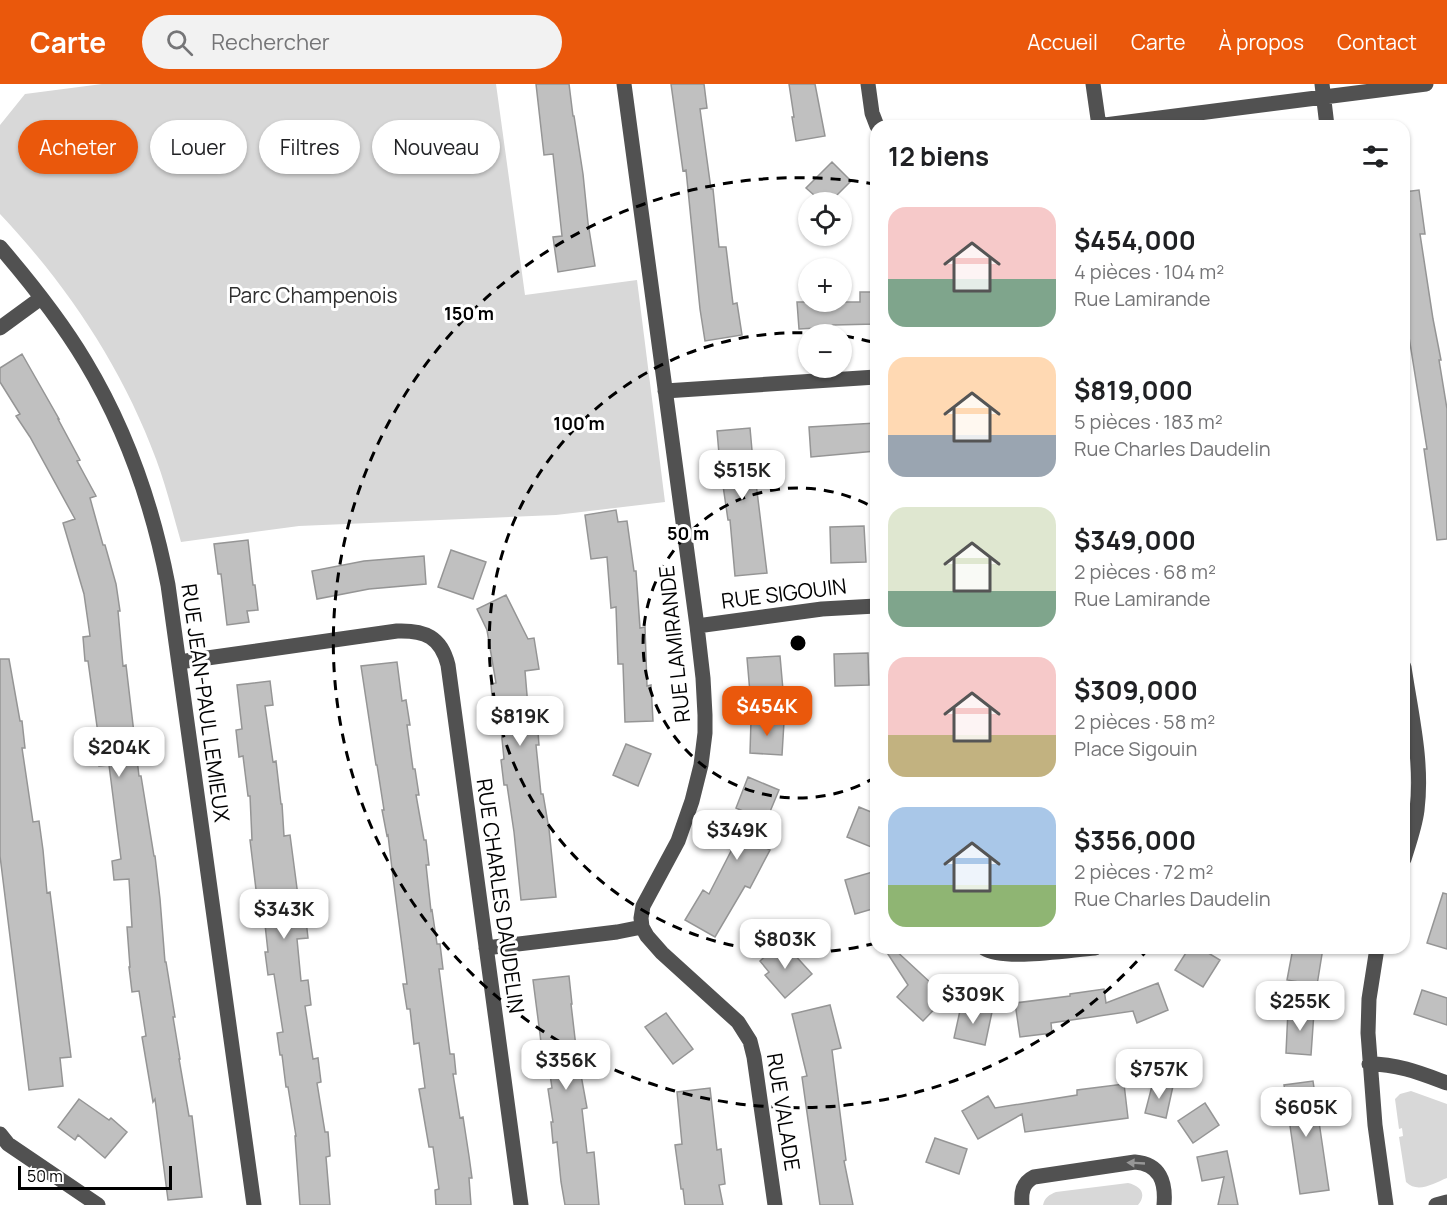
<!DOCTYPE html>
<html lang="fr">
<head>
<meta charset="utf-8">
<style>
  :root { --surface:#fff; --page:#f2f2f2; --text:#202124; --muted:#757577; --accent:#ea580c }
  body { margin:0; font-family:Manrope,sans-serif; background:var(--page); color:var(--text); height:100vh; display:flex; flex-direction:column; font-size:22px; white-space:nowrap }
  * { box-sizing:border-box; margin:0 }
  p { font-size:20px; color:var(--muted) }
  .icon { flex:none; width:33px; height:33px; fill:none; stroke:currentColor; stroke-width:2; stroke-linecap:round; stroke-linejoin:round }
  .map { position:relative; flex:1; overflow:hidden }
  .side { position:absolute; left:870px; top:36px; width:540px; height:834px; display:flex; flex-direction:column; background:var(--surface); border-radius:18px; box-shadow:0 2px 4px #0004 }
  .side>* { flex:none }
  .top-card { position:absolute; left:18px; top:36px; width:570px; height:54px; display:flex; gap:12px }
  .controls { position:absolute; left:798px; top:108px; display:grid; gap:12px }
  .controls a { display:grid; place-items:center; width:54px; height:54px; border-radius:50%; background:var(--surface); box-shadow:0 2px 4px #0004; font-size:30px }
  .scale { position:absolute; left:18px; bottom:15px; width:154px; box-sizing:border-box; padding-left:6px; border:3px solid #000; border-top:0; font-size:16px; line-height:21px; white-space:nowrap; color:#000; -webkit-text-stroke:4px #fff; paint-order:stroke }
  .price { position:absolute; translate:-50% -51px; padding:0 14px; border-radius:12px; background:#fff; color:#222; font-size:20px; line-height:39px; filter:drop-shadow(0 2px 3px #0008) }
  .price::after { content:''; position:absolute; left:50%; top:36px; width:18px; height:14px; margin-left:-9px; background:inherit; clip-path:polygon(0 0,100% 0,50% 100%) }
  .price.current { background:var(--accent); color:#fff }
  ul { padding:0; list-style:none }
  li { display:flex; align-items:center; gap:18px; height:150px; padding:0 18px }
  li span { display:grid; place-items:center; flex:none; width:168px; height:120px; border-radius:18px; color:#555 }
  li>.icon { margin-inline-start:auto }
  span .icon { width:72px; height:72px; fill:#fffc; stroke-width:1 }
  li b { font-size:26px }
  h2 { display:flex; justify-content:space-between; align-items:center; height:72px; padding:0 18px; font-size:26px }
  .tag { padding:0 21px; border-radius:27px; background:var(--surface); box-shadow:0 2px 4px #0004; font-size:21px; line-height:54px }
  .tag.current { background:var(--accent); color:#fff }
  header { display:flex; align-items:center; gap:36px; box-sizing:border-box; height:84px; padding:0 30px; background:var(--accent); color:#fff }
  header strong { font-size:28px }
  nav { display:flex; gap:33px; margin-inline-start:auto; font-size:21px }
  .search { width:420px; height:54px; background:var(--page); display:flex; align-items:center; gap:15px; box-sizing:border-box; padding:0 21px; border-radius:33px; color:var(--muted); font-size:22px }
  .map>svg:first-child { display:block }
  .green { fill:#d8d8d8 }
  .building { fill:#c0c0c0; stroke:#959595; stroke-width:1.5 }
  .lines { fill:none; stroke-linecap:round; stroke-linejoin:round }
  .minor { stroke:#515151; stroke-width:15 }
  .oneway { fill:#979797 }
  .ring { fill:none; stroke:#000; stroke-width:3; stroke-dasharray:10 8 }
  .labels { text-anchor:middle; stroke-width:6; stroke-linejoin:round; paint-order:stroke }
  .park-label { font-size:21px; fill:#2f2f2f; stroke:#fff }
  .street-label { font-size:21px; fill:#000; stroke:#fff }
  .centre { fill:#000; stroke:#fff; stroke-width:3 }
  .ring-label { font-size:18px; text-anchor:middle; font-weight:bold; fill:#000; stroke:#fff; stroke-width:6; stroke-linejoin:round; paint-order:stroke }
</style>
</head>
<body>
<header>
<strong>Carte</strong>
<div class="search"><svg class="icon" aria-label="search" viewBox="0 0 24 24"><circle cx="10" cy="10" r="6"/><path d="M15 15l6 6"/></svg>Rechercher</div>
<nav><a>Accueil</a><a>Carte</a><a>À propos</a><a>Contact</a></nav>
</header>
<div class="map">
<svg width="1447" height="1121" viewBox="0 0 1447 1121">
  <rect width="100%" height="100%" fill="#fff"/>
  <path class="green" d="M102,0H496L525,211L637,196L665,418L556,431L299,442L181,458C173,430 166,402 156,375C122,283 67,201 0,130V41L25,10Z
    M1411,1007L1447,1020V1094C1434,1099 1418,1110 1406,1098L1399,1053L1403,1052L1402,1044L1399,1045L1395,1015L1400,1010Z
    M1128,1099C1141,1102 1147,1110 1138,1121H1043C1045,1113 1049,1111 1056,1108Z"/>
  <path class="building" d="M536,0H569L573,32H574L583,90L588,139L595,182L558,188L553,153L562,152L553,70L544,71Z
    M671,0H704L707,24L700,25L711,105H713L719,163H726L733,220L737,219L742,251L705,257L700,225L686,86L683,87Z
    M789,0H815L825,52L796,57L792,33H794Z
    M832,78L851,97L835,113L832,110L822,118L806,104Z
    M1419,106L1425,150H1420L1433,235L1441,276H1439L1447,325V455L1437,456L1424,365H1427L1404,222V108Z
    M860,208H876V240L833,241V243L799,245L797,218H860Z
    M22,270L59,335H58L80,376L77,377L96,412L90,414L103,461H105L116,500L120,527H118L123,582L126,581L139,692H141L154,772H155L160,815L165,878H166L175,933H173L180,975H179L189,1032H192L202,1113L168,1116L155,1015L153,1018L142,953L146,952L139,907L132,908L129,883H130L127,843H132L129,795L114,796L112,777L121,775L116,736L109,681L99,682L96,657H99L88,577H85L83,553L90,552L84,510L63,439L75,435L30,353L16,332L20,330L0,298V284Z
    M876,339V367L811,373L809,343Z
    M750,344L755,400L756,399L767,489L735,492L730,436H728L720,381L717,347Z
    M616,426L618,438L627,437L634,487H636L640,544L645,543L647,602L651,601L653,637L625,638L623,580H618L616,523L611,524L607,473L591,475L585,431Z
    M864,442L866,478L831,479L830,443Z
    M248,456L253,501H255L258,526L247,527L249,538L227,541L221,490H218L214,460Z
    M451,466L486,478L473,515L438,503Z
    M424,472L426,500L369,505L317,515L312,487L364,477Z
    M506,511L528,555L534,554L539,585L525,587L529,635H537L539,661H536L541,710H543L549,745L556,813L521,816L514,748L507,701H504L501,676L504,675L499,625H493L491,600L496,599L487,546L477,525Z
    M868,569L869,601L835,602L834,570Z
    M780,572L783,606L750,609L747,574Z
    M0,575H9L20,637H22L25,664H22L33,738L39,737L43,766L47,809L50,808L71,973L60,974L63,1002L29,1006L0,772Z
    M397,578L402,617L406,616L410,641H407L413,685H415L419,711H416L424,756H426L429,781H426L431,827L432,826L437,860H440L443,885H439L450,970H454L456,990H453L460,1034L463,1033L469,1072L472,1094H469L471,1121H436L435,1106L439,1105L433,1063H429L419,1005L425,1004L419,959L414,960L410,925H407L403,900H407L393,793L388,751L387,752L382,726H384L377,681H376L361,582Z
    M270,597L273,621L265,622L273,678L276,677L281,720H282L284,752L290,751L300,827H305L308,854L297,855L301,897L308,896L311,921L305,922L313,975L318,974L321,998L317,999L325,1048H328L330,1072L326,1073L330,1121H300L295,1052H296L288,1003H286L282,971H280L277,949L283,948L274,890L268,891L265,868H268L263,822H258L250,756H252L250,712H248L243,672L239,673L236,646L242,645L237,601Z
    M751,636L784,638L782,671L750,669Z
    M626,660L651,670L638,702L613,691Z
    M748,693L779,706L757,759L770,766L750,804L745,802L715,853L685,836L703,806L709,810L750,730L736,724Z
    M859,723L876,730V765L847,753Z
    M876,787V824L855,830L845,796Z
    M1443,809L1447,810V865L1427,859Z
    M782,857L812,890L785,914L765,891L769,888L760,877Z
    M884,864H893L946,913L923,937L897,913L908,901Z
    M1189,864H1200L1220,876L1203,903L1175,886Z
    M1293,864H1323L1317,901L1287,896Z
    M569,892L572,920H571L576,963L582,962L586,990L581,991L587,1024L582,1025L587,1069L594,1068L599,1121H565L561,1098L557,1058L553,1059L551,1038H553L548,1005L552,1004L545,957L541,958L533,896Z
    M1158,899L1168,926L1137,939L1133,927L1051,939L1052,949L1020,953L1015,919L1070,912V910L1104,905L1106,919Z
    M1422,906L1447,914V941L1414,930Z
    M830,921L841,964L832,966L846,1076L844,1077L853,1121H820L802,993L807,992L792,930Z
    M961,922L992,928L985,961L954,954Z
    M1288,926L1314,928L1311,971L1286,969Z
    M666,929L693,965L673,980L645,943Z
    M1313,997L1329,1106L1300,1110L1284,1001Z
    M1153,998L1173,1002L1166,1034L1145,1029Z
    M1124,1000L1128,1034L1025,1048L1022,1030L978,1055L962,1027L988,1012L995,1024L1077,1011V1006Z
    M710,1004L717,1066L721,1065L725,1100L719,1101L723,1121H685L683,1105H681L675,1061L682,1060L677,1008Z
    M79,1015L109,1036L111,1034L127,1048L105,1074L78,1051L75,1056L58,1043Z
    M1205,1019L1219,1041L1193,1059L1178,1037Z
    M935,1054L967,1065L959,1090L926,1078Z
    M1227,1067L1232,1091L1238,1121H1218L1224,1093L1202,1097L1197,1073Z"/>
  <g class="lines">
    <path class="minor" d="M624,0L697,542L703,594L705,631V649L701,681L692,717L678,757L643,822L641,834L642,843L647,852L662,869L738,938L750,957L754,973L775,1121
      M868,0L872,29L877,42
      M1093,0L1099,42
      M1322,0L1327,42
      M1097,42L1426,0
      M0,163C31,199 61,237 85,277C126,345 153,423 168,501L254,1121
      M0,244L41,214
      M665,307L876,293
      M697,542L822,525L876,522
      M179,578L397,547C425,546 441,553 448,581L521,1121
      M1404,583C1411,630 1423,678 1417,726C1415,742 1409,759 1404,775
      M486,864L617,848L642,843
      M984,864C1005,877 1068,866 1095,864
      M1377,864L1369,915L1368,949L1375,1041L1386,1121
      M1369,980C1398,980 1420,989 1447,999
      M0,1050L8,1060L98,1121
      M1022,1121C1021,1109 1022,1099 1034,1093L1135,1078C1160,1080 1166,1098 1164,1121
      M1436,1121L1447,1118"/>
  </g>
  <defs><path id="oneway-solid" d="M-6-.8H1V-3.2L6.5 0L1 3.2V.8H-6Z" transform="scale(1.5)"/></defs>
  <use class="oneway" href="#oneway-solid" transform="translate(1136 1079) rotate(-177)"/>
  <g class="ring">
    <path d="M876 693A155 155 0 1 1 876 425"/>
    <path d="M876 859A310 310 0 1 1 828 250M844 252A310 310 0 0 1 876 259"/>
    <path d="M1149 864A465 465 0 1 1 875 100"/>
  </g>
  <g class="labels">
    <g class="park-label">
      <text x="313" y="219">Parc Champenois</text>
    </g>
    <g class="street-label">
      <text transform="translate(784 510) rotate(-7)" y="7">RUE SIGOUIN</text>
      <text transform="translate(675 560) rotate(-96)" y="7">RUE LAMIRANDE</text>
      <text transform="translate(205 619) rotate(82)" y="7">RUE JEAN-PAUL LEMIEUX</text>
      <text transform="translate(500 812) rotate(82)" y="7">RUE CHARLES DAUDELIN</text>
      <text transform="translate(783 1028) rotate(81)" y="7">RUE VALADE</text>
    </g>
  </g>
  <circle cx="798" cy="559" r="9" class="centre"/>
  <g class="ring-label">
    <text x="469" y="236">150 m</text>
    <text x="579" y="346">100 m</text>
    <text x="688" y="456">50 m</text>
  </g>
</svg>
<div class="controls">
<a><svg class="icon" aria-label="locate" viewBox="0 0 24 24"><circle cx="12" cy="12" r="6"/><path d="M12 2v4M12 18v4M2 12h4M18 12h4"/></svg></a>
<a>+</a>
<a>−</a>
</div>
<div class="scale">50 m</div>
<b class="price" style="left:742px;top:417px">$515K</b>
<b class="price current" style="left:767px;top:653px">$454K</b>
<b class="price" style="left:520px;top:663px">$819K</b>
<b class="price" style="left:119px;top:694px">$204K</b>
<b class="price" style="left:737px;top:777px">$349K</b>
<b class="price" style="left:284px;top:856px">$343K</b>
<b class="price" style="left:785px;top:886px">$803K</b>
<b class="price" style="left:973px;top:941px">$309K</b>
<b class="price" style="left:1300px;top:948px">$255K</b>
<b class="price" style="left:566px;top:1007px">$356K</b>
<b class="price" style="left:1159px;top:1016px">$757K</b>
<b class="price" style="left:1306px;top:1054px">$605K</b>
<div class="top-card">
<a class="tag current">Acheter</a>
<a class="tag">Louer</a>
<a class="tag">Filtres</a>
<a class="tag">Nouveau</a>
</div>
<section class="side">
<h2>12 biens<svg class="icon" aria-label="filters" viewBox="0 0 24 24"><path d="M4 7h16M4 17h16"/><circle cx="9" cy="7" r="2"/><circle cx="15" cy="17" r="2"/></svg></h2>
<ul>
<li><span style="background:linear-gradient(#f6c9c9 60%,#7fa58c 0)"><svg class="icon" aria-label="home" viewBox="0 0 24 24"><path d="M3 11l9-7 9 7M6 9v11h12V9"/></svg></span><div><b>$454,000</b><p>4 pièces · 104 m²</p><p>Rue Lamirande</p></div></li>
<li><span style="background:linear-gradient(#ffd9b3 65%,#9aa5b1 0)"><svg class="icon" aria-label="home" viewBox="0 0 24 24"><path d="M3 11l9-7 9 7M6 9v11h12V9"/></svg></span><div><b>$819,000</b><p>5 pièces · 183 m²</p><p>Rue Charles Daudelin</p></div></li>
<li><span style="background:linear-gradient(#dfe7d0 70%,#7fa58c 0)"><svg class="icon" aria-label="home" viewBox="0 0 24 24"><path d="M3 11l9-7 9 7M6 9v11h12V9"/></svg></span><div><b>$349,000</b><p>2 pièces · 68 m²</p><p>Rue Lamirande</p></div></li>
<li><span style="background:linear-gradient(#f6c9c9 65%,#c2b280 0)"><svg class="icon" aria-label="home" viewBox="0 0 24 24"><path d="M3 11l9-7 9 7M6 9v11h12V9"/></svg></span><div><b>$309,000</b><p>2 pièces · 58 m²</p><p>Place Sigouin</p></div></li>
<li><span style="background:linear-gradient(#a9c7e8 65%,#8fb573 0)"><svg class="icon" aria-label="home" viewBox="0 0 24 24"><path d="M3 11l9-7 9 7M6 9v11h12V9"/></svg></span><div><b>$356,000</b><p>2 pièces · 72 m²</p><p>Rue Charles Daudelin</p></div></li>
</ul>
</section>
</div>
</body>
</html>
